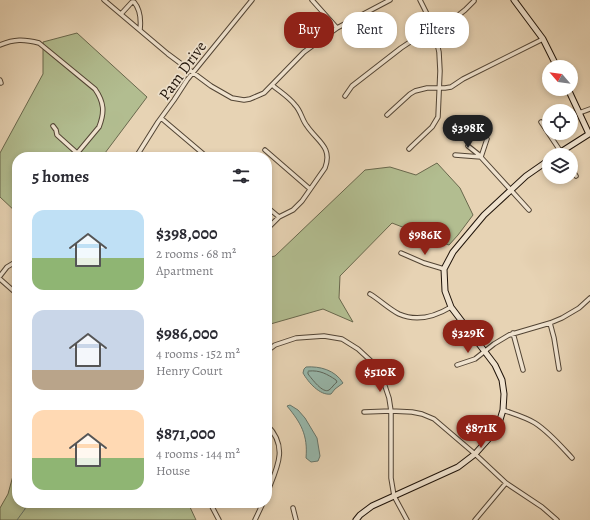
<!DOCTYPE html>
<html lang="en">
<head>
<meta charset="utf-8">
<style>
  :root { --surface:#fff; --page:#f2f2f3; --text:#2b2b33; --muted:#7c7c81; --accent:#8f2418 }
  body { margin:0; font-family:Alegreya,serif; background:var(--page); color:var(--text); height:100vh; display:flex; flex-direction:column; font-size:15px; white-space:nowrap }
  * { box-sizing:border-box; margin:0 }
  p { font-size:13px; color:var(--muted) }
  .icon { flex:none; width:22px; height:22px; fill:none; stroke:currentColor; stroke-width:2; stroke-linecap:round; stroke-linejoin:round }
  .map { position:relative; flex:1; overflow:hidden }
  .drawer { position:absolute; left:12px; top:152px; width:260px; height:356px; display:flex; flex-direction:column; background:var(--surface); border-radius:16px; box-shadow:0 2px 6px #0003 }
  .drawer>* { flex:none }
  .hud { position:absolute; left:284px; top:12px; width:246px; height:36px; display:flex; gap:8px }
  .needle { width:26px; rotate:298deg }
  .tools { position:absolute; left:542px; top:60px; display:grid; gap:8px }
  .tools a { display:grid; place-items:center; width:36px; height:36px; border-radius:50%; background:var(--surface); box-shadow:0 2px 6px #0003; font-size:20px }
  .price { position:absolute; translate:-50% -34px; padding:0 9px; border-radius:14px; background:var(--accent); color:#fff; font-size:13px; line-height:26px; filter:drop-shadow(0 1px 2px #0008) }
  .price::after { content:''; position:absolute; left:50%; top:24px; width:12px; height:9px; margin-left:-6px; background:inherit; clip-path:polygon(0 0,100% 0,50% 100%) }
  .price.on { background:#222; color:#fff }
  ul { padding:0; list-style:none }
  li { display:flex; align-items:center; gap:12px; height:100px; padding:0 20px }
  li span { display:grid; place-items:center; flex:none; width:112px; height:80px; border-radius:12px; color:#555 }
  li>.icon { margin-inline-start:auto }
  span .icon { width:48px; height:48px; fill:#fffc; stroke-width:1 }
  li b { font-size:17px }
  h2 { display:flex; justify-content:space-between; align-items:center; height:48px; padding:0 20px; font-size:17px }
  .tag { padding:0 14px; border-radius:16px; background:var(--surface); box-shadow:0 2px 6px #0003; font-size:14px; line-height:36px }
  .tag.on { background:var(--accent); color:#fff }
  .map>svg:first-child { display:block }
  .green { fill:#b2bd90; stroke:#69684d }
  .water { fill:#97b8ac; stroke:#67766b }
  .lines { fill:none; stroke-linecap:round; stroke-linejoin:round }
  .shore { stroke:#5c665b; stroke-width:1 }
  .stream { stroke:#67766b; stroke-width:1 }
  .street-casing { stroke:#524434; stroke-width:5.5 }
  .secondary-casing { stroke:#20140a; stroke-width:7 }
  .street { stroke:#efe2ce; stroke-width:3.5 }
  .secondary { stroke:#efe2ce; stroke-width:5 }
  .labels { text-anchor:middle; stroke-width:3.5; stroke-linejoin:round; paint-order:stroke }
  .street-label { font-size:16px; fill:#20140a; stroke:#efe2ce }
</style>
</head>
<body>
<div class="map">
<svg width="590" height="520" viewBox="0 0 590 520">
  <rect width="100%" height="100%" fill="#e7d3b4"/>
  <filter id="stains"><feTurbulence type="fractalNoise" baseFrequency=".005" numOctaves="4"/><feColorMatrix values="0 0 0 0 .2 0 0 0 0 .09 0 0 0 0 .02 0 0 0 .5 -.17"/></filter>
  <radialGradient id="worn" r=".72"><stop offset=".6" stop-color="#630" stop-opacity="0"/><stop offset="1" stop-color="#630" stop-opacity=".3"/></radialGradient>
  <path class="green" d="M77,33L147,97L102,157H17V213L0,197V153L43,74V42Z
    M437,163L460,188L473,215L458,235L449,245L392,223L340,276L339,298L353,322L323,309L267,325V258L275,256L365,170L390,167L416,175Z
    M17,461V503H189V505L196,520H0V508L8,494Z"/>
  <path class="water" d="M306,367C320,366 335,370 343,383L335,389L331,394C320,396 308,382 303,373L304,369Z
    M290,405L298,410L305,418L317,438L320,456L318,461L311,462L306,458C308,435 301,423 287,406Z"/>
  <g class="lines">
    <path class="shore" d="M309,371C320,370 327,374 336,380L337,382C334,384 332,388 329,390C323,394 312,379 308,374V372Z"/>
    <path class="stream" d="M17,520L25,509L26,503"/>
    <g class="street-casing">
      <path id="street" d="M104,0L168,54L211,86L232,98L244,100L250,99L264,93L304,52L337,28L390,0
        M312,0L337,28
        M121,14L132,2H134C140,9 141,21 140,30
        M0,45C14,39 24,39 39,43L95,89C104,102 105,112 99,127L74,157
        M0,80L1,83
        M345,96L352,86L401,48L419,36L434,31L451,21L465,10L474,1
        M579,113L590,109
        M387,115L410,94L415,91L427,88H445L451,87L463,79L543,39
        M161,118L207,157
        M541,122L563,155
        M53,126L56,130L57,135L77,153
        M468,146L478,154L529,210
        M409,149L412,146L432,127L438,117L440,71L439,52L433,26L420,0
        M265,150L310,189
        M455,155L481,157
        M136,157L158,122L174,100L187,80L252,0
        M481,157L487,139
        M571,168L576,176
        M267,207L279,217
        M267,229L279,217L293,210L302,201L325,168C333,147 317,141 307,126C302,120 301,111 295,105C289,97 279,91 272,85
        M401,253L424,263L444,269
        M0,276L7,267L17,261
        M0,279L17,294
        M370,294C380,300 389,309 399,314C417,322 436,316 451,307
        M550,323L554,338L559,369
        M513,333L523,370
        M267,351L275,345L296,338L324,336L342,339L358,349L371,361L378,371L383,380L389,398L391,411V478L394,496L407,520
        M457,365L475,359L494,344L509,335L550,323L562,318L579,308L590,298
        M503,410C514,414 525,417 535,423C549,432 561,446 572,458
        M364,412L391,411L412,412L422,414L434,419L475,454L506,483L542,507L557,520
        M267,425C289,447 277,468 267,493
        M210,503L219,520
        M293,508L296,520
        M255,520L263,503
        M475,520L506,483"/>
    </g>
    <g class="secondary-casing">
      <path id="secondary" d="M514,0L543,39L557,67
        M556,155L589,134L568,89
        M356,520L360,515L372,506L458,467L475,454L492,435L499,423L503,410L504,394L502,380L495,365L451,307L445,291L444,269L453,252L484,215L526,176L549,160"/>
    </g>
    <use href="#street" class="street"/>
    <use href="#secondary" class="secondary"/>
  </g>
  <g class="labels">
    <g class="street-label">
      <text transform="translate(182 70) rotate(-54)" y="6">Pam Drive</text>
    </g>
  </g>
  <rect width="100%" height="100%" filter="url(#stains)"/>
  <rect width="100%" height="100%" fill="url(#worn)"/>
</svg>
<div class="tools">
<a><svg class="needle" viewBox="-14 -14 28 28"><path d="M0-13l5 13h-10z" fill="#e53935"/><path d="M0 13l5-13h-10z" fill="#7c7c81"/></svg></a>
<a><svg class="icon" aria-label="locate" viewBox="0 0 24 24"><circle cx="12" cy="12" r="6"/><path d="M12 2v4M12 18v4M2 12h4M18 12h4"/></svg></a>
<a><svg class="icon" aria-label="layers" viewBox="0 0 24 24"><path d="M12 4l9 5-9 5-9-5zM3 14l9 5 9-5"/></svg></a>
</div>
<b class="price on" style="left:468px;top:149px">$398K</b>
<b class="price" style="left:425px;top:256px">$986K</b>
<b class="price" style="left:468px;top:354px">$329K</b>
<b class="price" style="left:380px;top:393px">$510K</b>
<b class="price" style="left:481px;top:449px">$871K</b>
<div class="hud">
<a class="tag on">Buy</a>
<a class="tag">Rent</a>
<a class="tag">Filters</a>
</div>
<section class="drawer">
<h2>5 homes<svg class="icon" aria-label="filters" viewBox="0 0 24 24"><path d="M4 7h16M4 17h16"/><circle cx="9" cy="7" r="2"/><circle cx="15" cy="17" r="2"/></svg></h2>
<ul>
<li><span style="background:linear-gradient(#bfe0f5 60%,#8fb573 0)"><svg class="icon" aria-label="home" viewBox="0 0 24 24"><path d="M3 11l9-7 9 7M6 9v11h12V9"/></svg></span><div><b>$398,000</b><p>2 rooms · 68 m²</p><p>Apartment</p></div></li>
<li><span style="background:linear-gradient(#c9d6e8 75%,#b9a48a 0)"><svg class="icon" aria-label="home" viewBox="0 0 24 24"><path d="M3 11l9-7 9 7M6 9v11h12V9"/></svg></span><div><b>$986,000</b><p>4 rooms · 152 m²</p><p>Henry Court</p></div></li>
<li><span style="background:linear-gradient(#ffd9b3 60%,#8fb573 0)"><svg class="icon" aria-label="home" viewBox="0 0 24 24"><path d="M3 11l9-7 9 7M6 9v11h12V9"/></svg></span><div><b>$871,000</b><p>4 rooms · 144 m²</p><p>House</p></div></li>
</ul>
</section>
</div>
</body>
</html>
